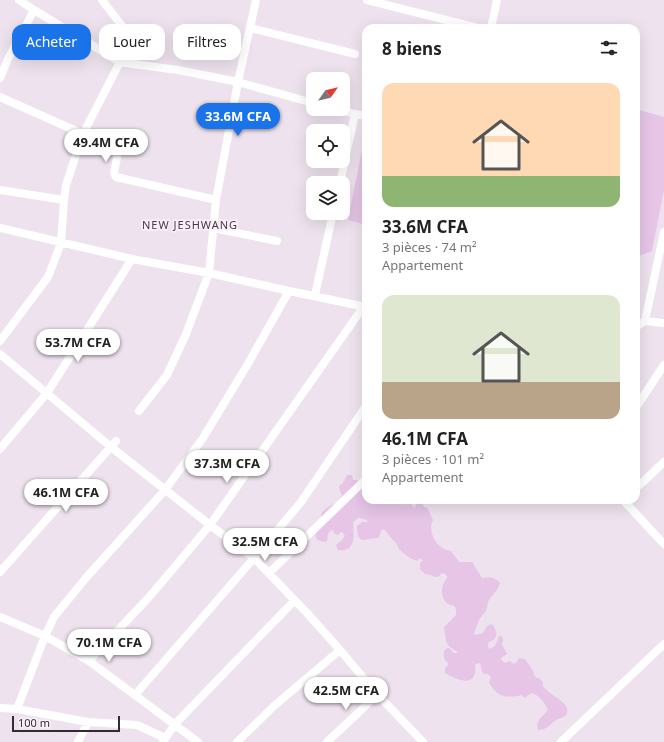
<!DOCTYPE html>
<html lang="fr">
<head>
<meta charset="utf-8">
<style>
  :root { --surface:#fff; --page:#f2f2f2; --text:#222; --muted:#767676; --accent:#1a73e8 }
  body { margin:0; font-family:"Noto Sans",sans-serif; background:var(--page); color:var(--text); height:100vh; display:flex; flex-direction:column; font-size:15px; white-space:nowrap }
  * { box-sizing:border-box; margin:0 }
  p { font-size:13px; color:var(--muted) }
  .icon { flex:none; width:22px; height:22px; fill:none; stroke:currentColor; stroke-width:2; stroke-linecap:round; stroke-linejoin:round }
  .map { position:relative; flex:1; overflow:hidden }
  .drawer { position:absolute; left:362px; top:24px; width:278px; height:480px; display:flex; flex-direction:column; background:var(--surface); border-radius:12px; box-shadow:0 4px 16px #0002 }
  .drawer>* { flex:none }
  .banner { position:absolute; left:12px; top:24px; width:290px; height:36px; display:flex; gap:8px }
  .needle { width:26px; rotate:56deg }
  .fabs { position:absolute; left:306px; top:72px; display:grid; gap:8px }
  .fabs a { display:grid; place-items:center; width:44px; height:44px; border-radius:8px; background:var(--surface); box-shadow:0 4px 16px #0002; font-size:20px }
  .scale { position:absolute; left:12px; bottom:10px; width:108px; box-sizing:border-box; padding-left:4px; border:2px solid #302c30; border-top:0; font-size:11px; line-height:14px; white-space:nowrap; color:#302c30; -webkit-text-stroke:3px #faeffa; paint-order:stroke }
  .price { position:absolute; translate:-50% -34px; padding:0 9px; border-radius:14px; background:#fff; color:#222; font-size:13px; line-height:26px; filter:drop-shadow(0 1px 2px #0008) }
  .price::after { content:''; position:absolute; left:50%; top:24px; width:12px; height:9px; margin-left:-6px; background:inherit; clip-path:polygon(0 0,100% 0,50% 100%) }
  .price.on { background:var(--accent); color:#fff }
  ul { padding:0; list-style:none }
  li { display:grid; align-content:center; gap:8px; height:212px; padding:0 20px }
  li span { display:grid; place-items:center; height:124px; border-radius:12px; color:#555 }
  li>.icon { margin-inline-start:auto }
  span .icon { width:72px; height:72px; fill:#fffc; stroke-width:1 }
  li b { font-size:17px }
  h2 { display:flex; justify-content:space-between; align-items:center; height:48px; padding:0 20px; font-size:17px }
  .pill { padding:0 14px; border-radius:12px; background:var(--surface); box-shadow:0 4px 16px #0002; font-size:14px; line-height:36px }
  .pill.on { background:var(--accent); color:#fff }
  .map>svg:first-child { display:block }
  .green { fill:#e6c5e7 }
  .lines { fill:none; stroke-linecap:round; stroke-linejoin:round }
  .street { stroke:#fff; stroke-width:8 }
  .labels { text-anchor:middle; stroke-width:3.5; stroke-linejoin:round; paint-order:stroke }
  .neighbourhood-label { font-size:11px; letter-spacing:1px; fill:#443b44; stroke:#faeffa }
</style>
</head>
<body>
<div class="map">
<svg width="664" height="742" viewBox="0 0 664 742">
  <rect width="100%" height="100%" fill="#ede2ed"/>
  <path class="green" d="M636,109L664,117V190L652,251L636,257Z
    M365,135H366V225L348,220Z
    M347,475H352L353,480H356L361,482L362,487V491L366,489V500H400L402,505L409,502L415,508L417,500H421L424,507H427L433,520C427,532 437,550 451,551L459,562H472L482,578C489,577 495,577 500,583L497,590L490,598L488,602L486,611L480,618L474,633L475,635L483,633L487,626L491,624L493,625C498,634 498,638 488,643V647L490,649L495,646L499,636H501C504,638 503,641 502,644L507,654L501,658V660L505,663L510,661L514,664L516,663L519,658L525,659L533,671L534,675L537,678H539L543,682V686C545,689 548,691 550,693C556,698 574,706 565,716C563,718 559,718 556,720C550,724 547,730 538,730C535,720 543,716 548,710C545,703 539,695 532,693L524,698L522,695C507,698 498,698 489,683L491,677L488,674H484C480,670 482,667 480,663L476,664L475,665C478,689 457,680 445,673V668L449,664C444,660 443,657 444,651L447,648H449L454,653H456L458,652C455,650 452,649 449,646C445,642 445,632 444,627L456,615C456,612 457,608 454,606C452,605 450,605 448,604C439,597 441,585 447,578V576L444,573L441,574L438,577L432,576L431,575L425,574L420,569V563L423,560L420,558L417,561C411,559 405,555 400,550C398,548 397,544 395,542C390,537 388,534 384,529L381,531L379,537L377,538L362,540C357,537 357,531 357,526L362,522H367L368,521L364,519L358,518L353,522C354,535 356,553 338,550L336,545L341,541L345,536L343,533L341,532L338,535L335,534L332,530C327,532 328,537 327,541L325,542C316,540 316,540 315,530L321,522V515L322,512L328,507L338,502L342,495L340,491L339,486L343,483Z"/>
  <g class="lines">
    <path class="street" d="M19,0L34,10L120,62
      M367,0L478,28
      M250,28L355,54
      M491,28L497,0
      M133,64L178,70L238,82L313,103
      M0,78L8,59L34,10
      M0,97L83,134L115,146L118,149V152L114,173L116,177L216,200
      M336,109L355,114L366,116
      M340,183L355,114
      M0,190L64,200
      M0,228L132,259L209,273L289,291L366,307
      M213,228L277,241
      M315,295L333,213
      M645,321L664,232
      M636,327L645,321L664,323
      M0,341L48,277L61,243L64,200L66,185L83,134L120,62L133,64L132,39L102,0
      M0,354L111,447L210,525L254,558L307,613L340,650L377,694L423,742
      M636,407L641,400L664,365
      M139,411L167,375L186,334L209,273L216,200L238,82L256,0
      M0,449L47,393L132,259
      M636,488L644,481L664,462
      M623,500L664,544
      M0,572L116,441
      M269,573L366,479
      M0,617L45,636L89,661L198,742
      M89,661L150,596L210,525L364,306
      M135,695L254,558L301,502L366,406
      M0,708L17,709L88,722L137,725L165,738
      M17,709L45,636L54,617L85,579L165,490L203,438L249,362L289,291
      M78,742L88,722
      M163,742L175,724L295,600
      M237,742L274,706L340,650
      M327,742L357,714L377,694
      M561,742L664,644"/>
  </g>
  <g class="labels">
    <g class="neighbourhood-label">
      <text x="190" y="229">NEW JESHWANG</text>
    </g>
  </g>
</svg>
<div class="fabs">
<a><svg class="needle" viewBox="-14 -14 28 28"><path d="M0-13l5 13h-10z" fill="#e53935"/><path d="M0 13l5-13h-10z" fill="#767676"/></svg></a>
<a><svg class="icon" aria-label="locate" viewBox="0 0 24 24"><circle cx="12" cy="12" r="6"/><path d="M12 2v4M12 18v4M2 12h4M18 12h4"/></svg></a>
<a><svg class="icon" aria-label="layers" viewBox="0 0 24 24"><path d="M12 4l9 5-9 5-9-5zM3 14l9 5 9-5"/></svg></a>
</div>
<div class="scale">100 m</div>
<b class="price on" style="left:238px;top:137px">33.6M CFA</b>
<b class="price" style="left:106px;top:163px">49.4M CFA</b>
<b class="price" style="left:78px;top:363px">53.7M CFA</b>
<b class="price" style="left:227px;top:484px">37.3M CFA</b>
<b class="price" style="left:66px;top:513px">46.1M CFA</b>
<b class="price" style="left:265px;top:562px">32.5M CFA</b>
<b class="price" style="left:109px;top:663px">70.1M CFA</b>
<b class="price" style="left:346px;top:711px">42.5M CFA</b>
<div class="banner">
<a class="pill on">Acheter</a>
<a class="pill">Louer</a>
<a class="pill">Filtres</a>
</div>
<section class="drawer">
<h2>8 biens<svg class="icon" aria-label="filters" viewBox="0 0 24 24"><path d="M4 7h16M4 17h16"/><circle cx="9" cy="7" r="2"/><circle cx="15" cy="17" r="2"/></svg></h2>
<ul>
<li><span style="background:linear-gradient(#ffd9b3 75%,#8fb573 0)"><svg class="icon" aria-label="home" viewBox="0 0 24 24"><path d="M3 11l9-7 9 7M6 9v11h12V9"/></svg></span><div><b>33.6M CFA</b><p>3 pièces · 74 m²</p><p>Appartement</p></div></li>
<li><span style="background:linear-gradient(#dfe7d0 70%,#b9a48a 0)"><svg class="icon" aria-label="home" viewBox="0 0 24 24"><path d="M3 11l9-7 9 7M6 9v11h12V9"/></svg></span><div><b>46.1M CFA</b><p>3 pièces · 101 m²</p><p>Appartement</p></div></li>
</ul>
</section>
</div>
</body>
</html>
